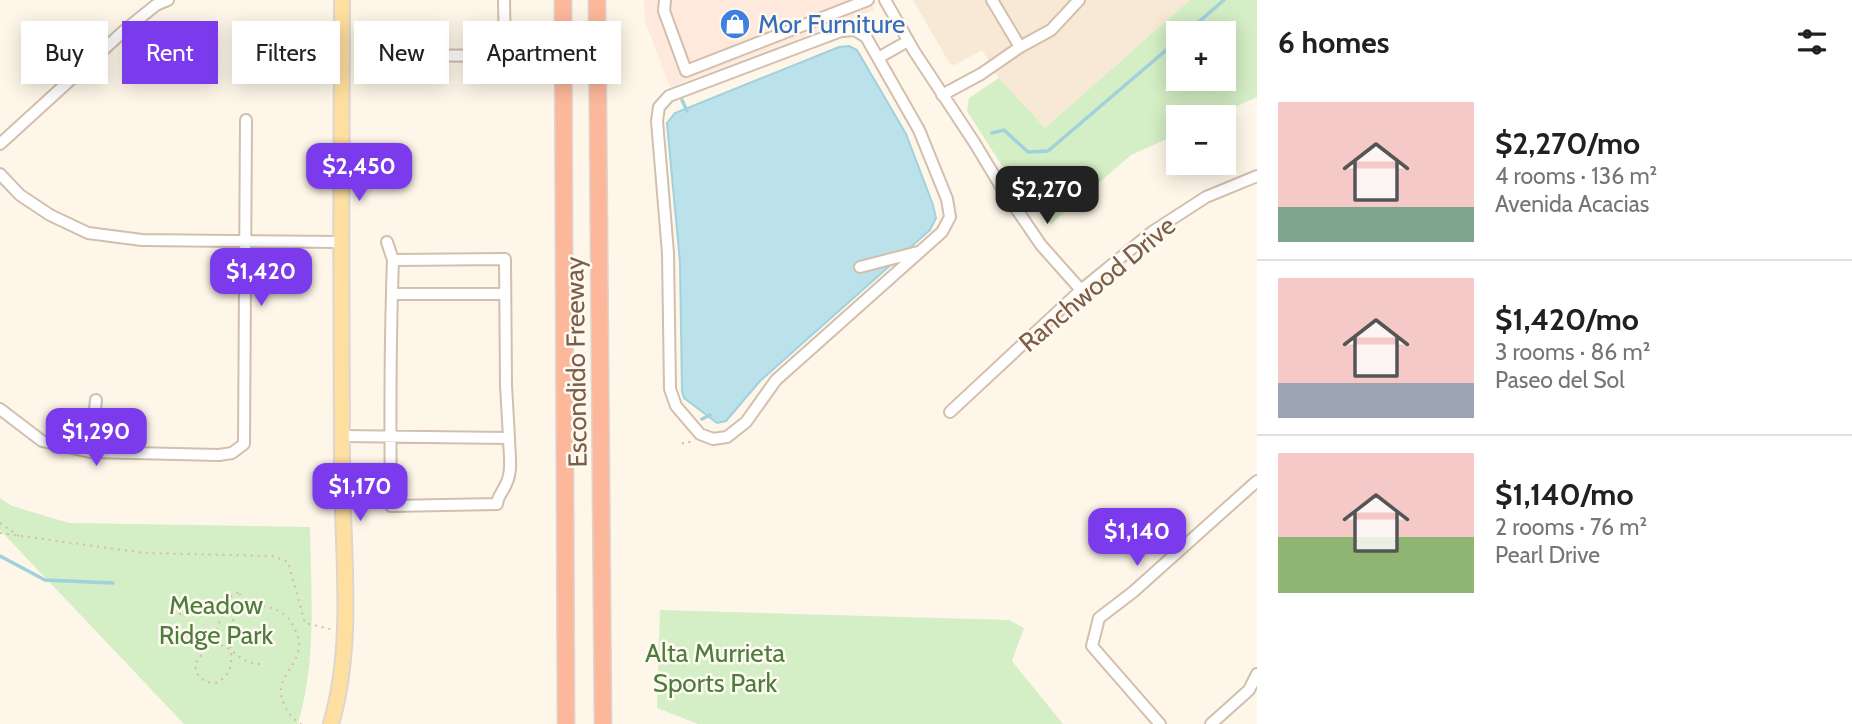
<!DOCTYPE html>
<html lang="en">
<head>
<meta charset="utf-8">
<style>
  :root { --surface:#fff; --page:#f6f6f6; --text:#202124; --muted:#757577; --line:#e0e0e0; --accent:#7c3aed }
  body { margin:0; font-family:Cabin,sans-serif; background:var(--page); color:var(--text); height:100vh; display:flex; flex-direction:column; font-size:26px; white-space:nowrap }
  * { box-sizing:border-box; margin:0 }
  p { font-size:23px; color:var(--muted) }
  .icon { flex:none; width:38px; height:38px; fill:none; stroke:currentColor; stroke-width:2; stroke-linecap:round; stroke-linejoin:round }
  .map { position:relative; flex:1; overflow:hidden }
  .panel { display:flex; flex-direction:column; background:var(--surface); width:595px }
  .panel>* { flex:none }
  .guide { position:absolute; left:21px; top:21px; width:665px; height:63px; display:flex; gap:14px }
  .tools { position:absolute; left:1166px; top:21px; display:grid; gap:14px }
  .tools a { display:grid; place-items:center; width:70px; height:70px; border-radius:0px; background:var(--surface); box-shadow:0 4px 18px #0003; font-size:35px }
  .price { position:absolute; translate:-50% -60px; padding:0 16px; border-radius:14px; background:var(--accent); color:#fff; font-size:23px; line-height:46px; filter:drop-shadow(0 2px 4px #0008) }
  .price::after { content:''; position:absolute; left:50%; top:42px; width:21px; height:16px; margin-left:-10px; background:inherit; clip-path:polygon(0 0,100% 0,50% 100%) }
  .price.selected { background:#222; color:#fff }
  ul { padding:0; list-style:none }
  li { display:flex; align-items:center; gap:21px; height:175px; padding:0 21px }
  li+li { border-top:2px solid var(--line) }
  li span { display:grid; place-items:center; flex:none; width:196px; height:140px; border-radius:0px; color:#555 }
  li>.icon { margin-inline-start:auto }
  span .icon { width:84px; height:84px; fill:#fffc; stroke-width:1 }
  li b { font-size:30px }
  h2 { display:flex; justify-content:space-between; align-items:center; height:84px; padding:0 21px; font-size:30px }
  .tag { padding:0 24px; border-radius:0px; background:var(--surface); box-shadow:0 4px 18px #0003; font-size:24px; line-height:63px }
  .tag.selected { background:var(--accent); color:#fff }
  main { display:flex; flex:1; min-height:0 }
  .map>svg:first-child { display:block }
  .residential { fill:#f7e9d6 }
  .commercial { fill:#ffe8dc }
  .green { fill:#d4eec5; fill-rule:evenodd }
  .water { fill:#bbe2ea; stroke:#a0d1dd; stroke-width:2 }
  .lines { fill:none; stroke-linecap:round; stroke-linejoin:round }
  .stream { stroke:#a0d1dd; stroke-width:3.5 }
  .minor-casing { stroke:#d2bfad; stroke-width:14 }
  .major-casing { stroke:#ddd5d0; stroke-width:18 }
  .highway-casing { stroke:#ddd5d0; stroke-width:19 }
  .path { stroke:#dcbaa0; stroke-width:2; stroke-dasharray:2 5; stroke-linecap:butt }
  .minor { stroke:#fff; stroke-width:10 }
  .major { stroke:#ffdf9f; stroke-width:14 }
  .highway { stroke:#fdb89b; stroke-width:16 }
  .labels { text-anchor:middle; stroke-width:5; stroke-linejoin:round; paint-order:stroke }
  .shop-label { font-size:26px; fill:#366cbe; stroke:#fffaf1; text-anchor:start }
  .street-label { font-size:26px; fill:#7c5d49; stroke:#fffaf1 }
  .park-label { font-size:26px; fill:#4d7c3d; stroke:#fffaf1 }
</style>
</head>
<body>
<main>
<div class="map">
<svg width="1257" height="724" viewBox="0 0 1257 724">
  <rect width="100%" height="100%" fill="#fef7e9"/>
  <path class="residential" d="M913,0H1190L1045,128L999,78L982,50L955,65L950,64Z"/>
  <path class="commercial" d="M644,0H870L874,10L670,87L645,21Z"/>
  <path class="green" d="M1190,0H1257V97L1213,117H1178V134L1131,155L1051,224L1020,194L967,111L969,98L999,78L1045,128ZM1178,33H1223V79H1178Z
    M0,498L12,506L69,523L310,527C311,593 317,659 298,724H184L0,530Z
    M660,610L1009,620L1024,628L1012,661L1063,724H698L657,708Z"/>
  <path class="water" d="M849,46L857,50L906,134L933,205L936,218L930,230L760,381L726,421L717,423L684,398L682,391L680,262L667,123L675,113L839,47Z"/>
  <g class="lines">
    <path class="stream" d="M1186,33L1224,0
      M682,100L687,111
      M992,133L1004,130L1028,152L1048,151L1178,40
      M702,419L710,415
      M0,556L45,580L113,583"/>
    <g class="minor-casing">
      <path id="minor" d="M665,0L664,11L686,71L868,0
        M885,0L914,51L974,142L1000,185L1041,245L1081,290
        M992,0L1020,47
        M855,30L866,37L919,130L947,199L950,217L942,232L776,380L746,422L727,437L713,439L700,434L676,406L670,389L668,253L657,121L659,107L669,96L841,31Z
        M388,55L505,56L504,0
        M878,58L908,41
        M942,95L981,74L1020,47L1051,30L1079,0
        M0,144L125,30L156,5L168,0
        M0,174L20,195L50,215L88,233L142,240L341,242
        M387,242L393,260
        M860,267L918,252
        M392,294H505
        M0,409L42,441L90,452L219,455L232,453L244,444L246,120
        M950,412L1081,290L1152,232L1206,197L1257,176
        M342,436L509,438L506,385L505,259L393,260C390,342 390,424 391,506L497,504C498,495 503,492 506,484C513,471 509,452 509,438
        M90,452L96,400
        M1160,724L1092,646L1099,618L1133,592L1257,481
        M1211,724L1249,690L1257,674"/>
    </g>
    <g class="major-casing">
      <path id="major" d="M331,724C355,642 342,551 342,466C341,311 341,155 342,0"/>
    </g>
    <g class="highway-casing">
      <path id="highway" d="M563,0L566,724
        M597,0L603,724"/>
    </g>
    <path class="path" d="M682,443L686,444L691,441
      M0,523L19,536
      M0,533L144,553L273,556L288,562L305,623L330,629
      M179,614L203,613L240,591L241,593L222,616L214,635L216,642L231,650C232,666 231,675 216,683C203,683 196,677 195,664L202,654
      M231,632L245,636
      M260,664C248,664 240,658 231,650C229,642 227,632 231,624C243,599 281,602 293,625C296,631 299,638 299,645C299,668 272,678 284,704C288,714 292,718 301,724"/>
    <use href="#minor" class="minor"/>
    <use href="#major" class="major"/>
    <use href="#highway" class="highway"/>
  </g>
  <defs>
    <g id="shop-disc" transform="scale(1.575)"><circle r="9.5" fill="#3f7fe0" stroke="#fffaf1"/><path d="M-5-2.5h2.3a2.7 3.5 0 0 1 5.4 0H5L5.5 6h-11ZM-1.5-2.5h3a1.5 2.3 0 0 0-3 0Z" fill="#fff"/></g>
  </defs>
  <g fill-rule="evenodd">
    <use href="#shop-disc" x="735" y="24"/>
  </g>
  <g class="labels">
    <g class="shop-label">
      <text x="758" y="33">Mor Furniture</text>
    </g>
    <g class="street-label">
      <text transform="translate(1097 284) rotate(-40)" y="9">Ranchwood Drive</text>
      <text transform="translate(576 362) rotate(-91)" y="9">Escondido Freeway</text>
    </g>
    <g class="park-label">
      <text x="216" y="614">Meadow<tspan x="216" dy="30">Ridge Park</tspan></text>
      <text x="715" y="662">Alta Murrieta<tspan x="715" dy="30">Sports Park</tspan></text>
    </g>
  </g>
</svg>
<div class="tools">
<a>+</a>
<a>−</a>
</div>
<b class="price" style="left:359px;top:203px">$2,450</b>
<b class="price selected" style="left:1047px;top:226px">$2,270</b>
<b class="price" style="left:261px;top:308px">$1,420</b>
<b class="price" style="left:96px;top:468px">$1,290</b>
<b class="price" style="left:360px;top:523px">$1,170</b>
<b class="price" style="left:1137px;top:568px">$1,140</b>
<div class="guide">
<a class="tag">Buy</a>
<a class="tag selected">Rent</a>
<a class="tag">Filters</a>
<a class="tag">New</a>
<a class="tag">Apartment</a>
</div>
</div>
<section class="panel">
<h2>6 homes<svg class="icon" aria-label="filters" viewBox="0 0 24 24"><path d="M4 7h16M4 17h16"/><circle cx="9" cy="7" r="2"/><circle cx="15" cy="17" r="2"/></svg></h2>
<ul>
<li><span style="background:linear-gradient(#f6c9c9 75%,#7fa58c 0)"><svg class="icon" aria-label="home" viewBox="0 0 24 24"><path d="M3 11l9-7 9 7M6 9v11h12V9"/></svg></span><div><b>$2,270/mo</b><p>4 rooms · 136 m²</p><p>Avenida Acacias</p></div></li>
<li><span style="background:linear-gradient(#f6c9c9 75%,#9aa5b1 0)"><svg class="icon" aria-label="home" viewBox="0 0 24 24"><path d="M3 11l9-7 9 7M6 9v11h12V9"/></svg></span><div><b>$1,420/mo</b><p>3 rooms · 86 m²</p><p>Paseo del Sol</p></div></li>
<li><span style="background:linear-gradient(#f6c9c9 60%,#8fb573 0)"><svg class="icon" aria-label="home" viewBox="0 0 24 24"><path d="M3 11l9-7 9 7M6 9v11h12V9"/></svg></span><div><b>$1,140/mo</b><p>2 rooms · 76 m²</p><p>Pearl Drive</p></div></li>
</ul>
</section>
</main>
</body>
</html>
